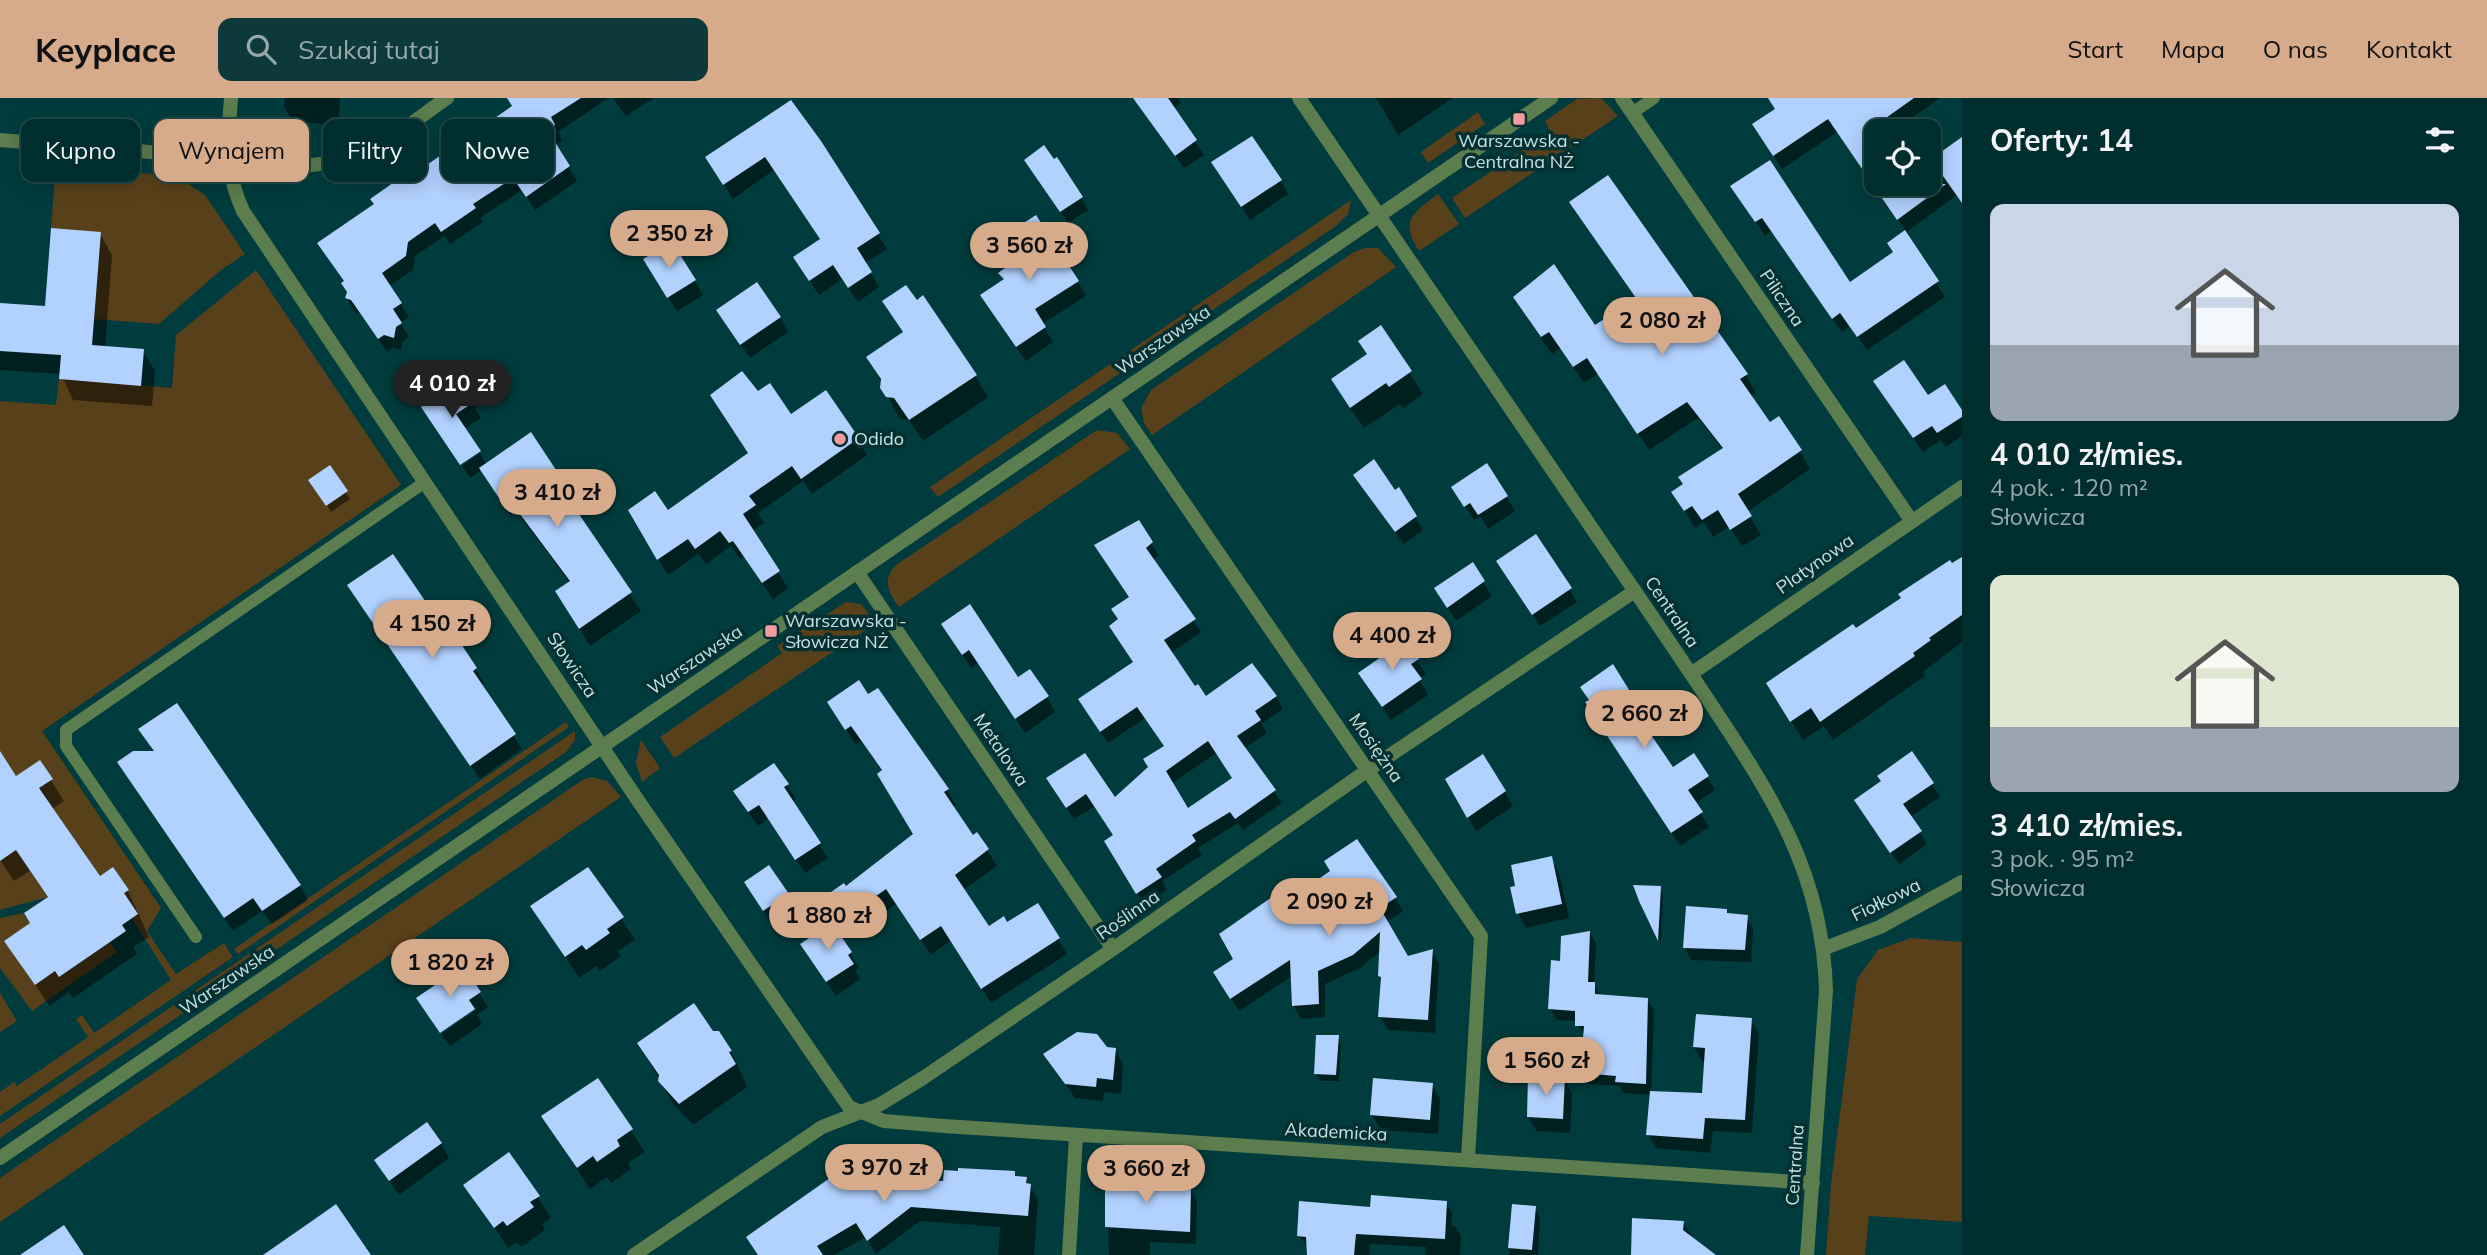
<!DOCTYPE html>
<html lang="pl">
<head>
<meta charset="utf-8">
<style>
  :root { --surface:#002d2e; --page:#0e393a; --text:#f1f3f6; --muted:#95a8aa; --line:#22494a; --accent:#d6ab8b }
  body { margin:0; font-family:Mulish,sans-serif; background:var(--page); color:var(--text); height:100vh; display:flex; flex-direction:column; font-size:26px; white-space:nowrap }
  * { box-sizing:border-box; margin:0 }
  p { font-size:23px; color:var(--muted) }
  .icon { flex:none; width:38px; height:38px; fill:none; stroke:currentColor; stroke-width:2; stroke-linecap:round; stroke-linejoin:round }
  .map { position:relative; flex:1; overflow:hidden }
  .panel { display:flex; flex-direction:column; background:var(--surface); width:525px }
  .panel>* { flex:none }
  .banner { position:absolute; left:21px; top:21px; width:665px; height:63px; display:flex; gap:14px }
  .tools { position:absolute; left:1864px; top:21px; display:grid; gap:14px }
  .tools a { display:grid; place-items:center; width:77px; height:77px; border-radius:14px; background:var(--surface); box-shadow:0 4px 18px #0003,0 0 0 2px var(--line); font-size:35px }
  .price { position:absolute; translate:-50% -60px; padding:0 16px; border-radius:24px; background:var(--accent); color:#111; font-size:23px; line-height:46px; filter:drop-shadow(0 2px 4px #0008) }
  .price::after { content:''; position:absolute; left:50%; top:42px; width:21px; height:16px; margin-left:-10px; background:inherit; clip-path:polygon(0 0,100% 0,50% 100%) }
  .price.active { background:#222; color:#fff }
  ul { padding:0; list-style:none }
  li { display:grid; align-content:center; gap:14px; height:371px; padding:0 28px }
  li span { display:grid; place-items:center; height:217px; border-radius:14px; color:#555 }
  li>.icon { margin-inline-start:auto }
  span .icon { width:126px; height:126px; fill:#fffc; stroke-width:1 }
  li b { font-size:30px }
  h2 { display:flex; justify-content:space-between; align-items:center; height:84px; padding:0 28px; font-size:30px }
  .pill { padding:0 24px; border-radius:14px; background:var(--surface); box-shadow:0 4px 18px #0003,0 0 0 2px var(--line); font-size:24px; line-height:63px }
  .pill.active { background:var(--accent); color:#111 }
  header { display:flex; align-items:center; gap:42px; box-sizing:border-box; height:98px; padding:0 35px; background:var(--accent); color:#111 }
  header strong { font-size:33px }
  nav { display:flex; gap:38px; margin-inline-start:auto; font-size:24px }
  .search { width:490px; height:63px; background:var(--page); display:flex; align-items:center; gap:18px; box-sizing:border-box; padding:0 24px; border-radius:14px; color:var(--muted); font-size:26px }
  main { display:flex; flex:1; min-height:0 }
  .map>svg:first-child { display:block }
  .green { fill:#58401a }
  .shadow { fill:#0007; fill-rule:evenodd }
  .building { fill:#b1d1fe; fill-rule:evenodd }
  .lines { fill:none; stroke-linecap:round; stroke-linejoin:round }
  .service { stroke:#5c7d4d; stroke-width:12 }
  .minor { stroke:#5c7d4d; stroke-width:14 }
  .tertiary { stroke:#5c7d4d; stroke-width:14 }
  .poi-dot { fill:#f49b9f; stroke:#043031; stroke-width:2.5 }
  .labels { text-anchor:middle; stroke-width:7; stroke-linejoin:round; paint-order:stroke }
  .poi-label { font-size:18px; fill:#c7e2e2; stroke:#043031; text-anchor:start }
  .street-label { font-size:18px; fill:#c7e2e2; stroke:#043031 }
</style>
</head>
<body>
<header>
<strong>Keyplace</strong>
<div class="search"><svg class="icon" aria-label="search" viewBox="0 0 24 24"><circle cx="10" cy="10" r="6"/><path d="M15 15l6 6"/></svg>Szukaj tutaj</div>
<nav><a>Start</a><a>Mapa</a><a>O nas</a><a>Kontakt</a></nav>
</header>
<main>
<div class="map">
<svg width="1962" height="1157" viewBox="0 0 1962 1157">
  <rect width="100%" height="100%" fill="#003c3d"/>
  <path class="green" d="M1601,0L1618,18L1465,120L1452,100L1550,33L1545,23L1577,1Z
    M1478,14L1485,26L1428,65L1421,54Z
    M38,66L176,78L205,97L245,156L221,172L159,226L94,221L101,135L51,130L55,81L36,79Z
    M1438,96L1459,126L1419,153C1399,123 1414,114 1438,96Z
    M1351,102L1348,116L1336,128L938,399L930,389Z
    M1365,150H1378L1396,169L1152,337L1144,325L1141,310L1151,292L1354,154Z
    M256,172L401,387L42,633L161,810L147,833L176,876L224,845L233,859L0,1018V994L14,984L17,988L88,939L76,921L82,917L94,935L171,882L132,820L124,795L129,792L113,769L74,795L94,769L39,690L40,662L16,678L12,672L0,680V303L56,307L59,281L172,290L176,237Z
    M1097,332L1117,335L1130,351L899,509C888,494 882,482 896,467Z
    M846,504L861,506L876,525L674,660L660,639L782,555L777,548Z
    M566,624L569,629L238,856L234,851Z
    M575,633V642L566,654L0,1040V1026Z
    M641,642L660,670L642,684L636,665Z
    M592,679L607,683L621,699L0,1124V1080L584,681Z
    M16,752L48,799L0,812V762Z
    M23,815L30,825L5,843L35,886L55,873L60,879L87,860L97,844L102,850L110,844L117,854L32,913L0,870V820Z
    M1911,840L1962,844V1124L1869,1118L1865,1157H1826L1831,1086L1857,881L1878,852Z
    M0,895L17,923L0,934Z"/>
  <path class="shadow" d="M285,0H340L338,27L293,23L284,9Z
    M513,0H608L558,34L562,42L555,47L577,83L535,112L522,92L480,120L483,124L450,146L444,138L415,158L413,172L389,188L409,219L400,225L409,239L403,243L401,252L393,250L387,254L361,216L355,214L347,200L345,185L327,159L405,84L514,9Z
    M613,0H654L626,18Z
    M1134,0H1178L1181,5L1173,11L1204,57L1184,70Z
    M1376,0H1453L1398,37Z
    M1785,0H1940L1893,33H1876V86H1928V65L1962,41V104L1957,97L1905,135L1945,199L1867,252L1850,228L1842,234L1771,133L1765,138L1733,89L1769,65L1850,186L1895,155L1890,145L1906,133L1837,34L1782,71L1754,27L1777,12L1774,7Z
    M820,44L887,151L865,165L879,189L858,204L842,181L819,197L804,174L821,142L774,72L733,101L707,59Z
    M1034,75L1081,100L1088,112L1068,125Z
    M1221,78L1281,83L1288,96L1250,122Z
    M100,136L112,157L105,250L143,253L155,273L152,308L73,302L61,276L0,272V206L46,210Z
    M654,177L695,183L703,197L677,213Z
    M1078,184L1086,198L1042,226L1053,244L1026,263L991,212Z
    M1525,217L1595,229L1746,277L1756,295L1750,299L1770,327L1800,353L1810,371L1747,414L1761,437L1742,448L1729,429L1713,439L1704,424L1695,430L1684,412L1723,352L1698,320L1649,352L1598,276L1584,285L1560,250L1552,256Z
    M780,220L788,234L750,260L727,227Z
    M1381,230L1423,296L1403,310L1400,306L1364,330L1346,304Z
    M869,260L975,278L988,299L923,343L909,322L900,321L895,312Z
    M457,282L481,320L464,331L432,324Z
    M1884,298L1962,315V338L1946,349L1941,342L1923,354Z
    M791,319L857,341L867,357L812,396L803,383L758,415L764,425L752,433L788,490L773,501L744,458L740,461L731,448L706,466L698,456L668,477L630,413L667,414L749,356Z
    M480,355L487,367L557,376L567,394L563,396L641,513L590,548L568,512L570,485L516,413L511,417L482,372L470,380L462,368Z
    M330,369L350,401L331,414L315,389Z
    M1363,390L1398,392L1423,432L1404,446Z
    M1506,398L1515,413L1488,431L1480,418L1474,422L1462,404Z
    M1139,425L1159,458L1152,462L1201,534L1171,555L1194,590L1205,600L1276,599L1283,611L1261,626L1267,635L1244,651L1282,705L1243,732L1238,725L1198,750L1202,757L1162,783L1167,792L1145,807L1106,743L1114,738L1095,708L1074,721L1048,681L1115,701L1150,670L1165,649L1145,620L1108,645L1087,614L1134,565L1120,522L1130,500ZM1216,655L1234,681L1187,713L1171,686Z
    M1536,439L1577,504L1540,528L1506,475Z
    M1962,461V544L1923,574L1925,578L1833,642L1824,628L1803,642L1779,604L1856,532Z
    M1472,467L1492,498L1456,523L1445,505Z
    M349,488L440,529L476,571L484,585L481,588L522,651L480,681Z
    M943,527L1047,599L1055,614L1025,635L978,565L971,570Z
    M1417,562L1426,576L1419,581L1428,597L1391,622L1369,590Z
    M1612,568L1651,630L1646,633L1672,672L1707,679L1715,692L1695,706L1709,729L1680,748L1595,618Z
    M829,605L947,692L956,707L952,710L972,739L977,736L997,768L963,792L989,830L1007,827L1058,841L1067,856L991,905L951,842L931,857L897,805L845,841L829,819L846,790L915,736L883,674L861,643L856,647Z
    M140,631L300,788L308,802L272,826L262,813L233,833L128,679L155,655Z
    M774,667L796,701L792,704L828,760L805,775L769,720L758,728L744,708Z
    M16,680L51,682L64,703L52,711L99,780L128,793L149,839L133,849L137,856L73,900L69,894L49,908L7,843L32,826L49,800L30,773L14,783L0,762V682Z
    M1932,686L1940,699L1910,719L1927,746L1899,766L1863,715Z
    M1505,694L1513,708L1476,733L1468,719Z
    M1551,760L1559,775L1569,820L1526,830L1518,815Z
    M769,769L796,812L773,827L754,799Z
    M588,771L635,842L618,853L621,858L600,873L596,868L579,880L532,809Z
    M1636,789L1660,790L1663,797L1661,845Z
    M1395,800L1403,813L1386,824L1407,860L1432,853L1439,866L1435,935L1388,932L1380,919L1381,853L1360,870L1325,886V919L1301,921L1294,908L1292,878L1239,913L1223,887L1236,862L1285,807Z
    M1726,812L1729,817L1747,819L1753,831L1751,864L1691,862L1685,850Z
    M1590,834L1596,846L1594,886L1601,898L1647,901L1654,913L1651,995L1703,997L1706,963H1702L1694,949L1751,922L1759,936L1752,1035L1713,1033L1710,1055L1656,1050L1648,1036L1651,997L1623,995L1620,988L1589,986L1582,974L1585,939L1576,923L1557,922L1550,911L1561,864Z
    M850,855L859,870L855,872L860,881L836,898L811,861Z
    M479,895L488,909L477,917L482,926L450,948L441,936L476,912V908L439,933L427,915Z
    M712,935L731,953L747,989L693,1027L673,1006L639,945Z
    M1337,939L1341,946L1339,983H1320L1316,976Z
    M1106,950L1115,951L1123,966L1121,996L1104,994L1103,1003L1075,1000L1045,957Z
    M1564,980L1572,995L1570,1035L1537,1033L1528,1019Z
    M597,982L645,1054L628,1065L631,1071L611,1085L607,1079L590,1091L543,1019Z
    M1432,987L1440,1001L1438,1036L1381,1032L1372,1017Z
    M441,1046L449,1060L399,1097L385,1077Z
    M898,1064L908,1083L944,1085L1014,1075L1017,1080L1026,1081L1038,1102L1034,1157H998L1000,1129L920,1123L876,1156L866,1139L834,1157H758L871,1072Z
    M1107,1080L1155,1081L1161,1091L1190,1092L1197,1104L1196,1146L1150,1144V1157H1109Z
    M466,1087L538,1099L551,1120L542,1126L545,1132L521,1149L517,1144L508,1150Z
    M1446,1104L1452,1115L1451,1128H1455L1461,1138L1460,1157H1425L1426,1149L1370,1146L1369,1157H1308V1148L1299,1138L1372,1110Z
    M1513,1108L1535,1109L1540,1120L1538,1157H1509Z
    M1683,1125L1704,1157H1633Z"/>
  <path class="building" d="M507,0H581L551,19L555,27L548,33L570,68L526,99L513,80L473,106L476,110L441,134L435,125L408,144L406,158L382,175L402,205L393,211L402,225L396,229L394,240L384,237L378,241L351,202L345,200L347,194L341,185L344,183L317,145L374,106L370,101L403,78L405,82L512,8Z
    M1133,0H1168L1197,42L1175,58Z
    M1768,0H1914L1876,27V86H1946L1897,122L1828,21L1773,58L1752,26L1775,11Z
    M791,2L821,43L880,135L857,150L872,174L848,190L833,167L809,183L793,159L820,141L765,59L723,87L705,59Z
    M1252,38L1282,82L1241,109L1211,64Z
    M1962,39V105L1931,61Z
    M1044,47L1054,61L1057,59L1083,99L1060,114L1024,62Z
    M1770,62L1850,184L1893,154L1887,145L1905,132L1939,183L1857,239L1840,215L1832,221L1762,120L1755,124L1730,88Z
    M1608,77L1748,276L1740,281L1770,324L1779,318L1802,352L1738,396L1752,418L1730,432L1718,412L1702,422L1692,408L1684,413L1671,394L1683,386L1678,379L1723,350L1687,304L1637,336L1587,260L1573,269L1549,234L1541,239L1513,199L1554,166L1595,227L1636,200L1569,104Z
    M1036,117L1079,183L1035,211L1046,229L1016,249L980,197L1004,181L998,175L1020,159L1007,136Z
    M51,130L101,134L92,247L144,251L141,288L59,281L61,257L0,253V205L45,208Z
    M672,144L696,182L667,200L643,161Z
    M757,184L781,219L740,247L716,212Z
    M906,187L917,202L923,197L977,277L909,322L894,300L886,299L880,290L881,281L866,259L903,234L882,203Z
    M1381,227L1412,273L1389,289L1386,285L1350,310L1331,281L1367,256L1358,243Z
    M1904,262L1928,297L1945,286L1962,312V319L1937,335L1932,328L1913,340L1873,283Z
    M742,273L758,293L770,285L791,316L826,292L859,340L801,381L792,368L749,398L756,407L743,416L780,473L762,485L733,443L729,445L720,433L695,451L688,441L657,462L628,412L655,393L668,412L748,355L710,297Z
    M457,280L474,304L456,316L481,353L460,367L421,309L434,300L432,296Z
    M531,334L558,375L553,378L632,494L579,531L555,493L570,483L505,396L499,400L479,370Z
    M1374,361L1395,392L1399,389L1417,418L1395,434L1353,377Z
    M1487,365L1508,398L1478,417L1470,405L1464,409L1451,389Z
    M330,367L348,393L326,408L308,382Z
    M1139,422L1153,444L1146,450L1196,521L1164,542L1195,588L1198,586L1206,598L1252,565L1277,598L1255,613L1261,622L1237,638L1276,692L1235,721L1230,714L1192,737L1196,743L1156,771L1162,779L1136,796L1104,743L1113,737L1086,696L1066,710L1046,680L1085,655L1115,699L1148,669L1143,661L1164,648L1137,609L1100,634L1078,601L1133,564L1109,528L1118,521L1111,511L1129,499L1094,447ZM1208,643L1232,680L1188,710L1166,673Z
    M1536,436L1572,490L1532,517L1496,463Z
    M393,456L441,526L446,523L477,570L473,573L516,636L470,668L347,487Z
    M1962,459V517L1929,540L1931,542L1913,555L1915,558L1820,624L1811,610L1790,624L1766,585L1853,526L1856,530L1901,500L1898,496L1950,462L1952,465Z
    M1473,464L1485,483L1447,510L1434,490Z
    M970,506L1018,579L1030,571L1049,598L1015,621L969,552L962,557L941,526Z
    M1402,536L1419,561L1411,566L1422,581L1382,609L1358,575L1388,554L1384,548Z
    M1613,566L1644,616L1639,619L1673,669L1694,655L1709,678L1688,692L1703,714L1671,735L1585,604L1589,602L1580,589Z
    M859,582L868,596L878,590L949,691L944,694L973,737L977,734L989,751L955,777L989,828L1004,818L1007,824L1038,805L1060,840L981,891L941,828L920,842L886,791L835,827L818,803L844,785L846,788L913,736L877,676L882,672L851,628L845,632L827,604Z
    M177,605L301,787L262,813L253,800L224,820L117,664L133,653H154L138,631Z
    M0,653L16,678L40,662L53,681L39,690L100,778L113,769L129,792L124,795L138,816L122,827L126,833L59,879L55,873L35,887L4,843L30,825L24,815L48,799L16,752L0,763Z
    M1912,653L1934,685L1903,706L1922,733L1890,755L1854,702L1881,683L1877,678Z
    M1483,656L1506,693L1467,720L1445,681Z
    M774,665L789,686L784,689L821,745L795,762L759,707L748,714L733,693Z
    M1357,741L1397,799L1380,810L1408,858L1433,851L1428,922L1378,919L1381,879L1378,878L1380,834L1353,857L1318,873L1319,906L1292,908L1290,862L1230,901L1213,874L1233,861L1219,836L1279,794L1286,804L1330,773L1324,763Z
    M1552,758L1562,806L1516,816L1510,789L1515,788L1511,767Z
    M769,767L789,796L763,813L744,784Z
    M588,769L624,819L607,831L610,835L586,852L582,847L565,859L530,808Z
    M1633,787L1661,788L1658,843L1639,803Z
    M1686,808L1727,811V815L1748,817L1745,852L1683,850Z
    M832,825L852,854L848,857L854,866L826,884L800,846Z
    M1590,833L1588,884H1595V896L1648,900L1646,986L1615,984L1616,978L1580,975L1584,928H1575V913L1548,911L1551,862L1560,863L1561,838Z
    M463,868L481,894L469,902L475,911L440,935L416,900Z
    M694,905L713,933H719L732,953L729,954L736,966L679,1006L658,983L659,977L637,945Z
    M1696,916L1752,920L1745,1022L1705,1020L1703,1041L1646,1037L1650,993L1702,995L1705,950L1693,949Z
    M1077,934L1097,936L1107,949L1116,950L1113,982L1097,980L1096,989L1065,986L1043,956Z
    M1316,937H1339L1336,977L1314,976Z
    M1528,977L1565,979L1563,1021L1527,1019Z
    M598,980L633,1031L617,1042L620,1048L597,1064L593,1058L577,1070L541,1018Z
    M1373,980L1433,985L1430,1022L1370,1017Z
    M427,1024L442,1045L389,1083L374,1062Z
    M509,1054L540,1098L530,1104L534,1109L507,1128L503,1123L494,1130L463,1087Z
    M862,1062L871,1070L899,1062L906,1081L943,1083L944,1072L958,1073V1070L1015,1073V1078L1027,1079L1026,1085L1031,1086L1028,1118L911,1109L867,1143L856,1125L817,1148L823,1157H758L746,1139L847,1068L851,1070Z
    M1105,1078L1156,1079V1089L1191,1090L1190,1134L1105,1129Z
    M1371,1097L1447,1103L1445,1141L1356,1136L1354,1157H1307L1306,1139L1297,1138L1299,1103L1370,1109Z
    M336,1106L371,1157H263L322,1116Z
    M1512,1106L1536,1108L1532,1152L1508,1150Z
    M1632,1120L1684,1123L1683,1132L1716,1157H1631Z
    M64,1127L84,1157H20Z"/>
  <g class="lines">
    <path class="service" d="M1632,15L1654,0
      M196,839L66,648V632L425,384"/>
    <path class="minor" d="M231,0C228,44 224,71 243,113L637,701L849,1009L884,1023L944,1028L1813,1085
      M1299,0C1387,130 1475,260 1564,389C1609,456 1656,523 1701,591C1766,690 1823,769 1826,893L1807,1157
      M1622,0L1911,422
      M0,42L312,67C369,63 402,31 447,0
      M1112,300L1481,838L1468,1061
      M857,474L1113,851
      M1691,576L1962,389
      M1825,850L1880,829L1962,784
      M634,1157L822,1029L879,1007L923,980L1113,851L1368,672L1635,493
      M1069,1157L1076,1038"/>
    <path class="tertiary" d="M0,1060L1551,0"/>
  </g>
  <g class="poi-dot">
    <rect x="1512" y="14" width="14" height="14" rx="3.5"/>
    <circle cx="840" cy="341" r="7"/>
    <rect x="764" y="526" width="14" height="14" rx="3.5"/>
  </g>
  <g class="labels">
    <g class="poi-label">
      <text x="1519" y="49" text-anchor="middle">Warszawska -<tspan x="1519" dy="21">Centralna NŻ</tspan></text>
      <text x="854" y="347">Odido</text>
      <text x="785" y="529">Warszawska -<tspan x="785" dy="21">Słowicza NŻ</tspan></text>
    </g>
    <g class="street-label">
      <text transform="translate(1782 200) rotate(56)" y="6">Piliczna</text>
      <text transform="translate(1163 242) rotate(-34)" y="6">Warszawska</text>
      <text transform="translate(1815 466) rotate(-35)" y="6">Platynowa</text>
      <text transform="translate(1672 514) rotate(56)" y="6">Centralna</text>
      <text transform="translate(695 562) rotate(-34)" y="6">Warszawska</text>
      <text transform="translate(572 567) rotate(56)" y="6">Słowicza</text>
      <text transform="translate(1376 650) rotate(55)" y="6">Mosiężna</text>
      <text transform="translate(1001 652) rotate(56)" y="6">Metalowa</text>
      <text transform="translate(1886 802) rotate(-26)" y="6">Fiołkowa</text>
      <text transform="translate(1128 817) rotate(-35)" y="6">Roślinna</text>
      <text transform="translate(227 882) rotate(-34)" y="6">Warszawska</text>
      <text transform="translate(1336 1034) rotate(3)" y="6">Akademicka</text>
      <text transform="translate(1795 1067) rotate(-86)" y="6">Centralna</text>
    </g>
  </g>
</svg>
<div class="tools">
<a><svg class="icon" aria-label="locate" viewBox="0 0 24 24"><circle cx="12" cy="12" r="6"/><path d="M12 2v4M12 18v4M2 12h4M18 12h4"/></svg></a>
</div>
<b class="price" style="left:669px;top:172px">2 350 zł</b>
<b class="price" style="left:1029px;top:184px">3 560 zł</b>
<b class="price" style="left:1662px;top:259px">2 080 zł</b>
<b class="price active" style="left:452px;top:322px">4 010 zł</b>
<b class="price" style="left:557px;top:431px">3 410 zł</b>
<b class="price" style="left:432px;top:562px">4 150 zł</b>
<b class="price" style="left:1392px;top:574px">4 400 zł</b>
<b class="price" style="left:1644px;top:652px">2 660 zł</b>
<b class="price" style="left:1329px;top:840px">2 090 zł</b>
<b class="price" style="left:828px;top:854px">1 880 zł</b>
<b class="price" style="left:450px;top:901px">1 820 zł</b>
<b class="price" style="left:1546px;top:999px">1 560 zł</b>
<b class="price" style="left:884px;top:1106px">3 970 zł</b>
<b class="price" style="left:1146px;top:1107px">3 660 zł</b>
<div class="banner">
<a class="pill">Kupno</a>
<a class="pill active">Wynajem</a>
<a class="pill">Filtry</a>
<a class="pill">Nowe</a>
</div>
</div>
<section class="panel">
<h2>Oferty: 14<svg class="icon" aria-label="filters" viewBox="0 0 24 24"><path d="M4 7h16M4 17h16"/><circle cx="9" cy="7" r="2"/><circle cx="15" cy="17" r="2"/></svg></h2>
<ul>
<li><span style="background:linear-gradient(#c9d6e8 65%,#9aa5b1 0)"><svg class="icon" aria-label="home" viewBox="0 0 24 24"><path d="M3 11l9-7 9 7M6 9v11h12V9"/></svg></span><div><b>4 010 zł/mies.</b><p>4 pok. · 120 m²</p><p>Słowicza</p></div></li>
<li><span style="background:linear-gradient(#dfe7d0 70%,#9aa5b1 0)"><svg class="icon" aria-label="home" viewBox="0 0 24 24"><path d="M3 11l9-7 9 7M6 9v11h12V9"/></svg></span><div><b>3 410 zł/mies.</b><p>3 pok. · 95 m²</p><p>Słowicza</p></div></li>
</ul>
</section>
</main>
</body>
</html>
